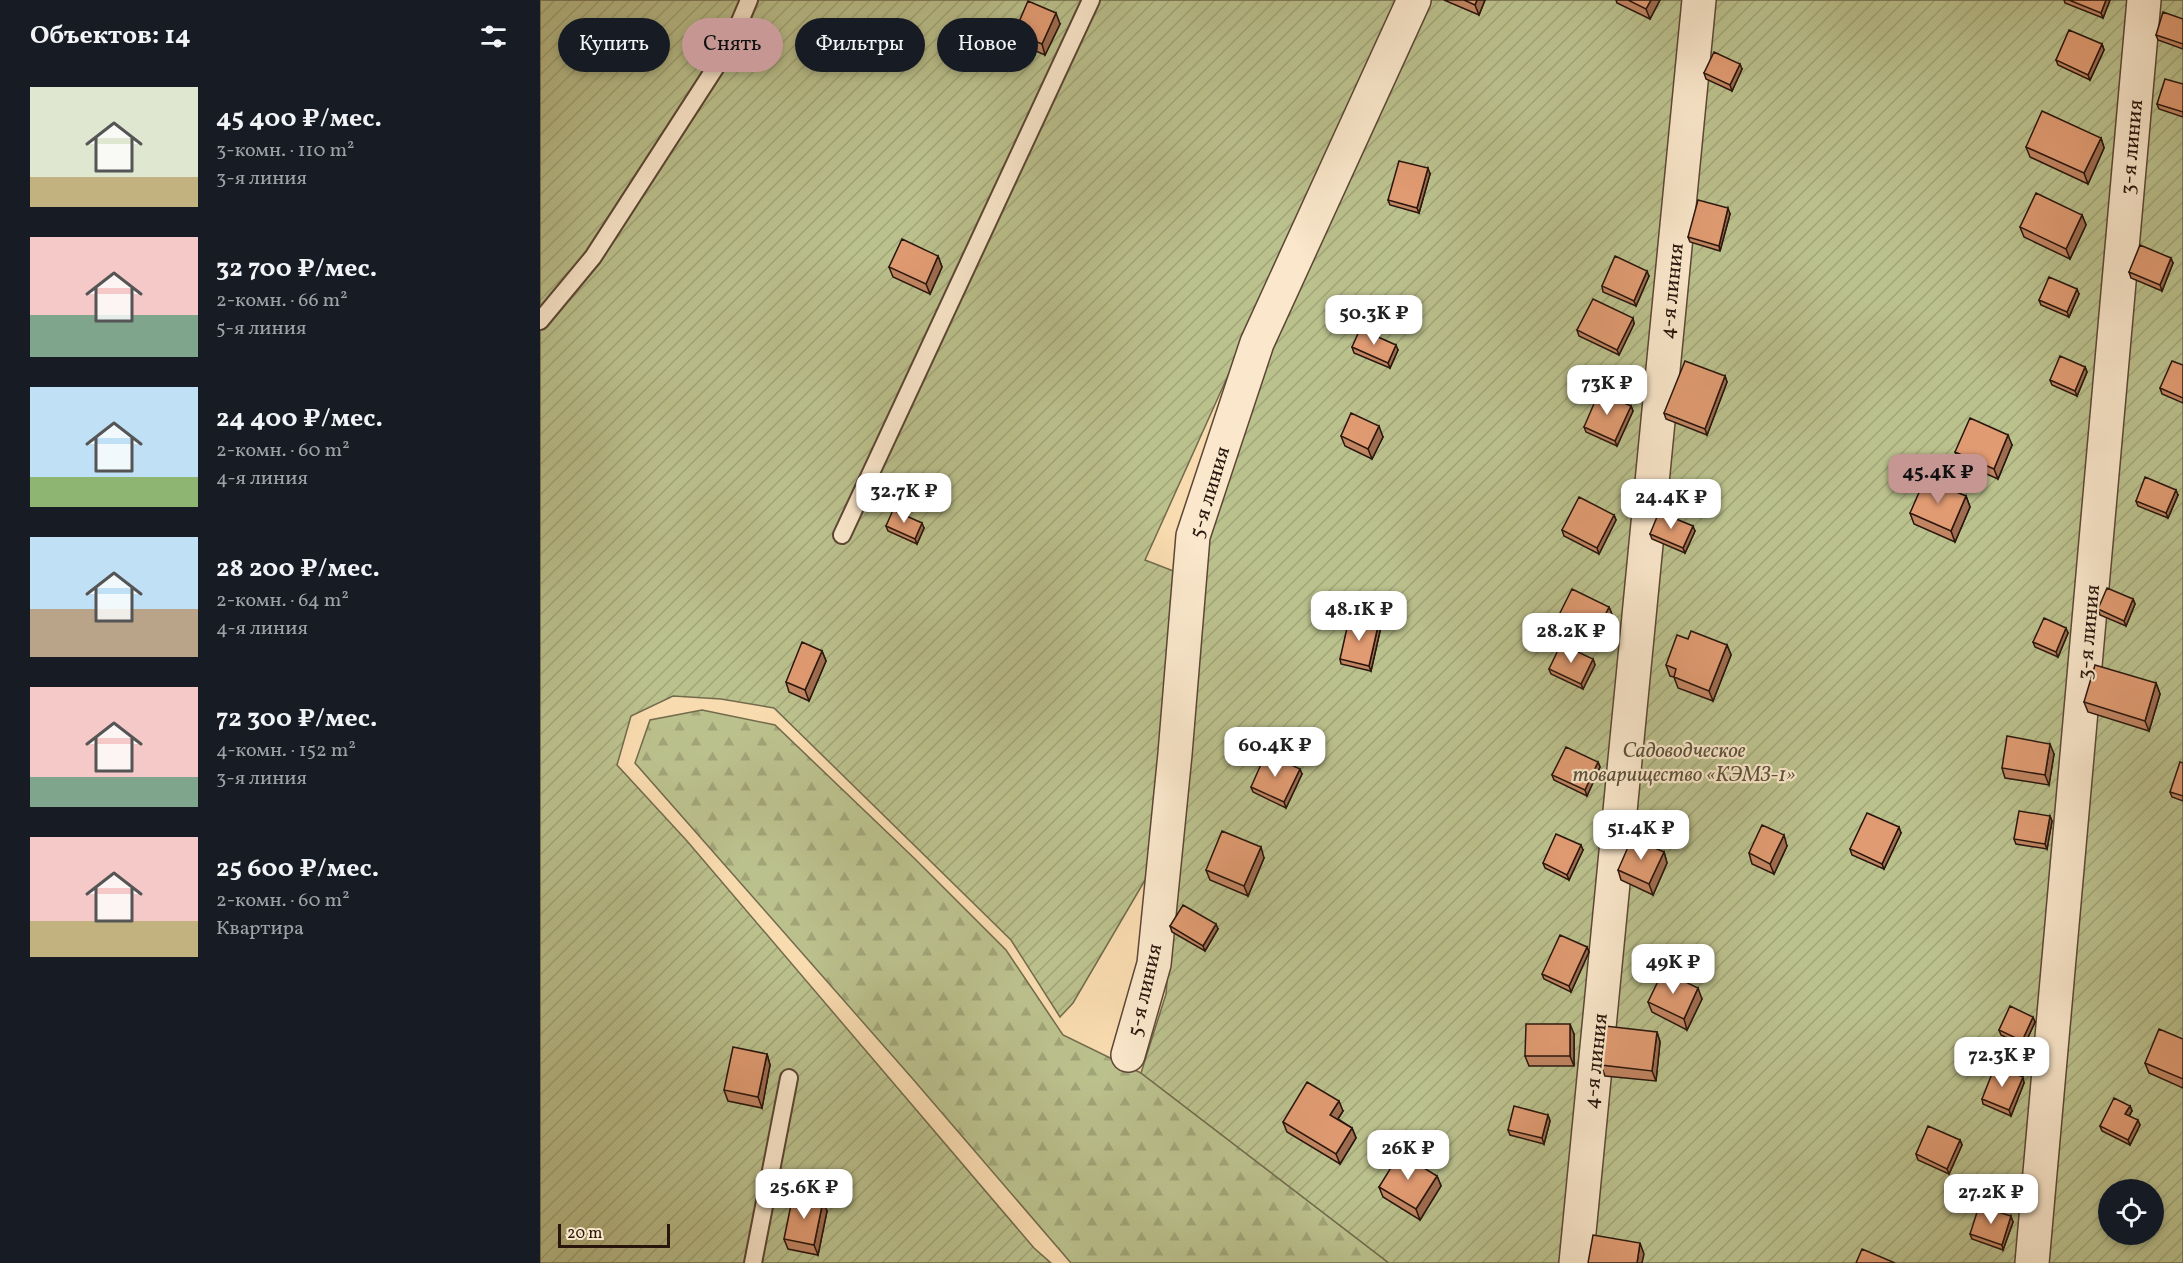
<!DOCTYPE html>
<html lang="ru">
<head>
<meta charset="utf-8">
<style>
  :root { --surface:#171b24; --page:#20242c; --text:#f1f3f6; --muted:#9ea1a6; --accent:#c59692 }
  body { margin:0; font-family:Vollkorn,serif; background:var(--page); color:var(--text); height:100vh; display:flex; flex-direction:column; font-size:22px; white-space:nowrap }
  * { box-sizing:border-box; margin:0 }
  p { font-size:20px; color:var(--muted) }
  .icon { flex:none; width:33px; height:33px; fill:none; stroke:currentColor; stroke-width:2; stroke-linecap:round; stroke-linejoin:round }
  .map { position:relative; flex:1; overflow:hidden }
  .sheet { display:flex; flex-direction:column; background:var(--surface); width:540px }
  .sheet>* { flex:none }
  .banner { position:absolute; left:18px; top:18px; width:570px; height:54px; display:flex; gap:12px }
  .controls { position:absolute; left:1558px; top:1179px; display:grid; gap:12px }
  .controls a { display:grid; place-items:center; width:66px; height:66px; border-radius:50%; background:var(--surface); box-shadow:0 3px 9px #0003; font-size:30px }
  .scale { position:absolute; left:18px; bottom:15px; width:112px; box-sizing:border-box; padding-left:6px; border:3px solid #28150c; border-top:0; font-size:16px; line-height:21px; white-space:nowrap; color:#28150c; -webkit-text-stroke:4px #fbe8cc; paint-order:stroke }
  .price { position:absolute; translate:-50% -51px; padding:0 14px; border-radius:12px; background:#fff; color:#222; font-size:20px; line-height:39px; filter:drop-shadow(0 2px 3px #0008) }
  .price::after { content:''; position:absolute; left:50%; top:36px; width:18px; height:14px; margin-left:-9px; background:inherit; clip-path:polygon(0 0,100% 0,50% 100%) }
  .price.on { background:var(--accent); color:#111 }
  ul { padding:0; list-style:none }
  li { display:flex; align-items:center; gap:18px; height:150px; padding:0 30px }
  li span { display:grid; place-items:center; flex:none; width:168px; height:120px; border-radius:0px; color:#555 }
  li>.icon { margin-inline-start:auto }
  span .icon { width:72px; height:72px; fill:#fffc; stroke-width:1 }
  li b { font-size:26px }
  h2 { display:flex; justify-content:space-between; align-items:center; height:72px; padding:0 30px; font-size:26px }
  .tag { padding:0 21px; border-radius:27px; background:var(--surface); box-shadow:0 3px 9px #0003; font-size:21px; line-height:54px }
  .tag.on { background:var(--accent); color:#111 }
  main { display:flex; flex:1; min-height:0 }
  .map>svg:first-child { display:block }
  .forest { fill:url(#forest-firs); stroke:#726b4c; stroke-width:1.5 }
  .garden { fill:url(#garden-furrows); stroke:#726b4c; stroke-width:1.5; fill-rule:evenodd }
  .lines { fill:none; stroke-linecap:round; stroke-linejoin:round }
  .lane-casing { stroke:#5c4635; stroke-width:20 }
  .street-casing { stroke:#5c4635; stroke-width:36 }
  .lane { stroke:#fbe8cc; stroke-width:16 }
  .street { stroke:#fbe8cc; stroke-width:33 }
  .wall { fill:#c28562; stroke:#28150c; stroke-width:1.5 }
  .shaded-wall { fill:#9e6c50; stroke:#28150c; stroke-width:1.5 }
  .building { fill:#e19b72; stroke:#28150c; stroke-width:1.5 }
  .labels { text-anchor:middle; stroke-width:4.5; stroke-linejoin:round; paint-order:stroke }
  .street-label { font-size:21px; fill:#28150c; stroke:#fbe8cc }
  .park-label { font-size:21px; font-style:italic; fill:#5b5139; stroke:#fbe8cc }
</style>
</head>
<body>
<main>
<section class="sheet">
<h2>Объектов: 14<svg class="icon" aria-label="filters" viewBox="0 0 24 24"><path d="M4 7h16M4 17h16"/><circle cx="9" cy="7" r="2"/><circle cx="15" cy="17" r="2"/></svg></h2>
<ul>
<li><span style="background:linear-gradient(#dfe7d0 75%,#c2b280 0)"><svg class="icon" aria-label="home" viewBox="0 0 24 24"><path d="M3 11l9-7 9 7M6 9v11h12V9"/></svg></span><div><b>45 400 ₽/мес.</b><p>3-комн. · 110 m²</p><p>3-я линия</p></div></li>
<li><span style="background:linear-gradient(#f6c9c9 65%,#7fa58c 0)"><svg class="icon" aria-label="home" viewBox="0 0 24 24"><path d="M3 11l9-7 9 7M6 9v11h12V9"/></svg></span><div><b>32 700 ₽/мес.</b><p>2-комн. · 66 m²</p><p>5-я линия</p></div></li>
<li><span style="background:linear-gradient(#bfe0f5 75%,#8fb573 0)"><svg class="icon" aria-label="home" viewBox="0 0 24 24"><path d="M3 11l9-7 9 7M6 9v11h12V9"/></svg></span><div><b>24 400 ₽/мес.</b><p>2-комн. · 60 m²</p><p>4-я линия</p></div></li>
<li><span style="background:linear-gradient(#bfe0f5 60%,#b9a48a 0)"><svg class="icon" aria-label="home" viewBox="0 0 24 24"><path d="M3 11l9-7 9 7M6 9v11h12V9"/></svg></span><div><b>28 200 ₽/мес.</b><p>2-комн. · 64 m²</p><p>4-я линия</p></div></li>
<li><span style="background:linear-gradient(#f6c9c9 75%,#7fa58c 0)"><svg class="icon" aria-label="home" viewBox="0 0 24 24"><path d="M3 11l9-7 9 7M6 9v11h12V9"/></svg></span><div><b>72 300 ₽/мес.</b><p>4-комн. · 152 m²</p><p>3-я линия</p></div></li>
<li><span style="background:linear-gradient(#f6c9c9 70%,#c2b280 0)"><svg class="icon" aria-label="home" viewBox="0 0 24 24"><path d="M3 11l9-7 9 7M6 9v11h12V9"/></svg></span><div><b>25 600 ₽/мес.</b><p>2-комн. · 60 m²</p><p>Квартира</p></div></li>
</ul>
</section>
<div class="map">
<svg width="1643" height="1263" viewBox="0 0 1643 1263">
  <defs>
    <pattern id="forest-firs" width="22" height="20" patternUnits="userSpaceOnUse" patternTransform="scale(1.5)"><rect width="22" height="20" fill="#bbc18d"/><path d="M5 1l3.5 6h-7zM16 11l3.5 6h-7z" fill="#a1a578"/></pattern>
    <pattern id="garden-furrows" width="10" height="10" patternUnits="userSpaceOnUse" patternTransform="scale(1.5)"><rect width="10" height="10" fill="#bbc18d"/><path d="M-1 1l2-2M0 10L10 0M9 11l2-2" fill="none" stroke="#a1a578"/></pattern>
  </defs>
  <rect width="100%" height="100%" fill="#f9dbb0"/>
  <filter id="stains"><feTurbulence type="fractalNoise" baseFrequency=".00333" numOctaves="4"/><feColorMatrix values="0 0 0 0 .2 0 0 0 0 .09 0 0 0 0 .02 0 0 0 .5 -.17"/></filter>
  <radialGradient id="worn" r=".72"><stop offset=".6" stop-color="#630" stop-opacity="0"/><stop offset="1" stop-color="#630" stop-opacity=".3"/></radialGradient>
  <path class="forest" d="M162,710L235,725L374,858L466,950L523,1035L601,1073L849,1263H531L372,1078L95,763L110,720Z"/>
  <path class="garden" d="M0,0H857L605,560L636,572L608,875L533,1003L520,1017L471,940L234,708L181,699L133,696L91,716L77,765L147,841L494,1248L511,1263H0Z
    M885,0H1643V1263H849L601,1073L626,994L664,533L716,367ZM1569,1190H1614V1234H1569Z"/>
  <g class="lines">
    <g class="lane-casing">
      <path id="lane" d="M0,321L53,257L190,45L209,0
        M302,535L551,0
        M213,1263L249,1078"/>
    </g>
    <g class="street-casing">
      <path id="street" d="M588,1055L614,964L635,754L653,536L717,343L874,0
        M1036,1263L1159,0
        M1492,1263L1604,0"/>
    </g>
    <use href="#lane" class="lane"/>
    <use href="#street" class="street"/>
  </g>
  <path class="wall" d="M904,0H945L939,15Z
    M1076,0H1120L1110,19L1077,3Z
    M1524,0H1570L1563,18L1525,3Z
    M1643,19V49L1618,40L1616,35Z
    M520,24L505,55L489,48L487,54L475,49L472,38Z
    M1562,44L1564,50L1550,80L1518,65L1516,60Z
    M1202,69L1192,91L1166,79L1164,73Z
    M1643,84V117L1619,109L1617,104Z
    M1561,138L1564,148L1548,184L1490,157L1486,147Z
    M890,174L879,213L850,205L848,200Z
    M1190,214L1180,251L1150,242L1148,237Z
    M1542,215L1546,225L1530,259L1484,237L1480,227Z
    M398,256L402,267L390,294L353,277L349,267Z
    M1633,263L1622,291L1591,278L1589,272Z
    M1109,276L1096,306L1063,292L1062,286Z
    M1539,294L1529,317L1501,305L1499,300Z
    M1093,318L1094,324L1079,355L1039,336L1037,330Z
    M812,347L858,350L850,368L814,353Z
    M1643,365V403L1622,394L1620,388Z
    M1545,367L1547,372L1537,396L1512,385L1510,380Z
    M1185,376L1187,382L1167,435L1126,419L1124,413Z
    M1091,406L1093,411L1077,446L1046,432L1044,427Z
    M801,436L843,437L832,459L805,446Z
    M1472,445L1458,479L1419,462L1415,452Z
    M1638,495L1628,518L1598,506L1596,501Z
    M1426,496L1430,507L1415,542L1374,524L1370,513Z
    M1074,515L1076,520L1059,554L1024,536L1022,530Z
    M346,526L384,528L377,544L348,531Z
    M1155,531L1145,553L1112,539L1110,534Z
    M1593,599L1595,604L1586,626L1560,615L1558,609Z
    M1069,607L1073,617L1060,643L1023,626L1019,615Z
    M840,631L831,671L801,664L800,659Z
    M1528,633L1518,657L1495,647L1493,642Z
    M1148,639L1187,645L1191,655L1173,701L1138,688L1134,677L1130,676L1126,665Z
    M282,651L286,661L269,701L249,692L246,682Z
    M1053,659L1055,665L1043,689L1011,674L1009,669Z
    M1616,683L1620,694L1609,731L1548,712L1544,702Z
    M1514,754L1509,785L1465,778L1462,768Z
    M1058,762L1060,767L1047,796L1014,780L1012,775Z
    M1643,763V801L1632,797L1630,792Z
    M762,774L746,808L713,792L711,787Z
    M1510,816L1512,821L1507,849L1476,844L1474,839Z
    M1361,833L1344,869L1312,855L1310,849Z
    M1247,846L1234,874L1212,864L1209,853Z
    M1043,850L1029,880L1005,868L1003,863Z
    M1124,852L1127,863L1113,895L1081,880L1078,870Z
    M724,858L708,896L670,880L666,870Z
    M630,926L678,929L665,951L632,932Z
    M1047,947L1049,952L1031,992L1004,979L1002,974Z
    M1162,999L1147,1030L1112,1012L1108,1002Z
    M1495,1022L1484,1046L1461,1035L1459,1030Z
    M1117,1032L1120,1042L1116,1081L1065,1076L1061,1065Z
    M1034,1034V1066H989L985,1056Z
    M1643,1039V1088L1609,1073L1605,1063Z
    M227,1054L230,1065L222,1108L188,1101L184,1090Z
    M1484,1083L1471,1116L1443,1104L1442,1099Z
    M1590,1106L1592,1111L1589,1116L1600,1125L1590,1145L1562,1131L1560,1126Z
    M803,1111L798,1119L812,1128L816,1138L800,1164L747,1132L743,1122Z
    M1008,1115L1010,1121L1004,1144L970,1135L968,1130Z
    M1420,1140L1422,1145L1409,1174L1378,1160L1376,1154Z
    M897,1176L901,1186L880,1220L843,1197L839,1187Z
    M287,1211L278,1255L248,1249L244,1239Z
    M1473,1222L1463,1250L1432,1239L1430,1234Z"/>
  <path class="shaded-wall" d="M937,0H945L939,15L935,5Z
    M1111,0H1120L1110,19L1106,9Z
    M1566,0H1570L1563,18L1561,13Z
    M516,13L520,24L505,55L502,44Z
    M485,37L489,48L487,54L483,43Z
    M1562,44L1564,50L1550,80L1548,75Z
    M1200,64L1202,69L1192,91L1190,85Z
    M1561,138L1564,148L1548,184L1544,173Z
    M888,168L890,174L879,213L877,208Z
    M1188,208L1190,214L1180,251L1179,246Z
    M1542,215L1546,225L1530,259L1526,249Z
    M398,256L402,267L390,294L386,284Z
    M1631,258L1633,263L1622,291L1620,285Z
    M1107,271L1109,276L1096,306L1094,301Z
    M1537,289L1539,294L1529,317L1527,312Z
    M1093,318L1094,324L1079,355L1077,350Z
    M856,345L858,350L850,368L848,363Z
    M1545,367L1547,372L1537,396L1535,391Z
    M1185,376L1187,382L1167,435L1165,429Z
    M1091,406L1093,411L1077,446L1075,441Z
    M839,426L843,437L832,459L828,449Z
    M1468,435L1472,445L1458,479L1454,469Z
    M1636,490L1638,495L1628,518L1626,513Z
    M1426,496L1430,507L1415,542L1411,531Z
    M1074,515L1076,520L1059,554L1057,548Z
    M382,523L384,528L377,544L375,539Z
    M1153,526L1155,531L1145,553L1143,548Z
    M1593,599L1595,604L1586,626L1584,621Z
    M1069,607L1073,617L1060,643L1056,633Z
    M838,626L840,631L831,671L829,666Z
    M1526,628L1528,633L1518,657L1516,652Z
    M1187,645L1191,655L1173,701L1169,691Z
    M282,651L286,661L269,701L265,690Z
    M1053,659L1055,665L1043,689L1041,684Z
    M1616,683L1620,694L1609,731L1605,721Z
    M1510,744L1514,754L1509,785L1505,775Z
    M1058,762L1060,767L1047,796L1045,790Z
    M760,769L762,774L746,808L744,802Z
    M1510,816L1512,821L1507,849L1505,844Z
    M1359,827L1361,833L1344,869L1342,864Z
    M1244,835L1247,846L1234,874L1230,864Z
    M1041,845L1043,850L1029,880L1027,875Z
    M721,847L724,858L708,896L704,886Z
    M1124,852L1127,863L1113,895L1109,884Z
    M676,924L678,929L665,951L663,946Z
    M1047,947L1049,952L1031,992L1029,986Z
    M1158,988L1162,999L1147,1030L1144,1019Z
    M1493,1017L1495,1022L1484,1046L1482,1041Z
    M1030,1024L1034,1034V1066L1030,1056Z
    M1117,1032L1120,1042L1116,1081L1112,1071Z
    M227,1054L230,1065L222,1108L218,1097Z
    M1483,1077L1484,1083L1471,1116L1469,1110Z
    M799,1101L803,1111L794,1125L790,1115Z
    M1590,1106L1592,1111L1587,1119L1585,1114Z
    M1008,1115L1010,1121L1004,1144L1002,1138Z
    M1598,1120L1600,1125L1590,1145L1588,1140Z
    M812,1128L816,1138L800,1164L796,1154Z
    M1420,1140L1422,1145L1409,1174L1407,1169Z
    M897,1176L901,1186L880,1220L876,1209Z
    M283,1201L287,1211L278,1255L274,1245Z
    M1471,1216L1473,1222L1463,1250L1462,1245Z
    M1100,1243L1104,1254L1102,1263H1097Z"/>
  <path class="building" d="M924,0H937L935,5Z
    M1088,0H1111L1106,9Z
    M1529,0H1566L1561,13Z
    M488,1L516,13L502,44L485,37L483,43L472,38Z
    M1623,12L1643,19V44L1616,35Z
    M1529,30L1562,44L1548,75L1516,60Z
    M1174,52L1200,64L1190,85L1164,73Z
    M1625,79L1643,84V112L1617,104Z
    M1502,111L1561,138L1544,173L1486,147Z
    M859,161L888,168L877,208L848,200Z
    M1496,193L1542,215L1526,249L1480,227Z
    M1158,200L1188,208L1179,246L1148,237Z
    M362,239L398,256L386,284L349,267Z
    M1600,245L1631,258L1620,285L1589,272Z
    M1075,256L1107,271L1094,301L1062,286Z
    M1509,277L1537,289L1527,312L1499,300Z
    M1053,299L1093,318L1077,350L1037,330Z
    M820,329L856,345L848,363L812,347Z
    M1520,356L1545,367L1535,391L1510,380Z
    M1145,361L1185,376L1165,429L1124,413Z
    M1632,361L1643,365V398L1620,388Z
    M1059,392L1091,406L1075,441L1044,427Z
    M811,413L839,426L828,449L801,436Z
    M1430,418L1468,435L1454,469L1415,452Z
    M1605,477L1636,490L1626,513L1596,501Z
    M1385,479L1426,496L1411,531L1370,513Z
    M1039,497L1074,515L1057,548L1022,530Z
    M353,510L382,523L375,539L346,526Z
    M1119,512L1153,526L1143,548L1110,534Z
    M1567,588L1593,599L1584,621L1558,609Z
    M1032,589L1069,607L1056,633L1019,615Z
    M1504,618L1526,628L1516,652L1493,642Z
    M809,619L838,626L829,666L800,659Z
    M1151,631L1187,645L1169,691L1134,677L1136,669L1126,665L1137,635L1148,639Z
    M262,642L282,651L265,690L246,682Z
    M1021,644L1053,659L1041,684L1009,669Z
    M1555,665L1616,683L1605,721L1544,702Z
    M1467,736L1510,744L1505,775L1462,768Z
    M1026,747L1058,762L1045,790L1012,775Z
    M726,753L760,769L744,802L711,787Z
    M1640,762L1643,763V796L1630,792Z
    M1479,811L1510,816L1505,844L1474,839Z
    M1327,813L1359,827L1342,864L1310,849Z
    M1222,825L1244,835L1230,864L1209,853Z
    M682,831L721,847L704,886L666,870Z
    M1016,834L1041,845L1027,875L1003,863Z
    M1092,838L1124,852L1109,884L1078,870Z
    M643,905L676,924L663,946L630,926Z
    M1020,935L1047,947L1029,986L1002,974Z
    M1123,971L1158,988L1144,1019L1108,1002Z
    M1470,1006L1493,1017L1482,1041L1459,1030Z
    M986,1024H1030V1056H985Z
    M1065,1026L1117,1032L1112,1071L1061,1065Z
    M1619,1029L1643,1039V1079L1605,1063Z
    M193,1047L227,1054L218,1097L184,1090Z
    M1455,1066L1483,1077L1469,1110L1442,1099Z
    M767,1082L799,1101L790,1115L812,1128L796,1154L743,1122Z
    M1574,1098L1590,1106L1585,1114L1598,1120L1588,1140L1560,1126Z
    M974,1106L1008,1115L1002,1138L968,1130Z
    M1388,1126L1420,1140L1407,1169L1376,1154Z
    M860,1153L897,1176L876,1209L839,1187Z
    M253,1195L283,1201L274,1245L244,1239Z
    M1439,1206L1471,1216L1462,1245L1430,1234Z
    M1053,1235L1100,1243L1097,1263H1048Z
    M1322,1249L1355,1263H1316Z"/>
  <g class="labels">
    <g class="street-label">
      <text transform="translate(1591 147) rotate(-85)" y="7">3-я линия</text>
      <text transform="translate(1131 291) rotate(-84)" y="7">4-я линия</text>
      <text transform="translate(669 492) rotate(-73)" y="7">5-я линия</text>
      <text transform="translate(1548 632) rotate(-85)" y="7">3-я линия</text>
      <text transform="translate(604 990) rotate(-77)" y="7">5-я линия</text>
      <text transform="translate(1055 1061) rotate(-84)" y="7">4-я линия</text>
    </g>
    <g class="park-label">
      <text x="1144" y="757">Садоводческое<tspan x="1144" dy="24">товарищество «КЭМЗ-1»</tspan></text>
    </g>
  </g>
  <rect width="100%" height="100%" filter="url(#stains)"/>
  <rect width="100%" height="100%" fill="url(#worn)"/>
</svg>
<div class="controls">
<a><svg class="icon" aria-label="locate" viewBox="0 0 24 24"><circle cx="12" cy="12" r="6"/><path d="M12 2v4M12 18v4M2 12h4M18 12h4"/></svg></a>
</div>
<div class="scale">20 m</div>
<b class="price" style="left:834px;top:346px">50.3K ₽</b>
<b class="price" style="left:1067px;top:416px">73K ₽</b>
<b class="price on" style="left:1398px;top:505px">45.4K ₽</b>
<b class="price" style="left:364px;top:524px">32.7K ₽</b>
<b class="price" style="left:1131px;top:530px">24.4K ₽</b>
<b class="price" style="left:819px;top:642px">48.1K ₽</b>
<b class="price" style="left:1031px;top:664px">28.2K ₽</b>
<b class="price" style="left:735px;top:778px">60.4K ₽</b>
<b class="price" style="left:1101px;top:861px">51.4K ₽</b>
<b class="price" style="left:1133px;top:995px">49K ₽</b>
<b class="price" style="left:1462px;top:1088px">72.3K ₽</b>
<b class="price" style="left:868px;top:1181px">26K ₽</b>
<b class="price" style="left:264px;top:1220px">25.6K ₽</b>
<b class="price" style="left:1451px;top:1225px">27.2K ₽</b>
<div class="banner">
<a class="tag">Купить</a>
<a class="tag on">Снять</a>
<a class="tag">Фильтры</a>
<a class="tag">Новое</a>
</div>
</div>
</main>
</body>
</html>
